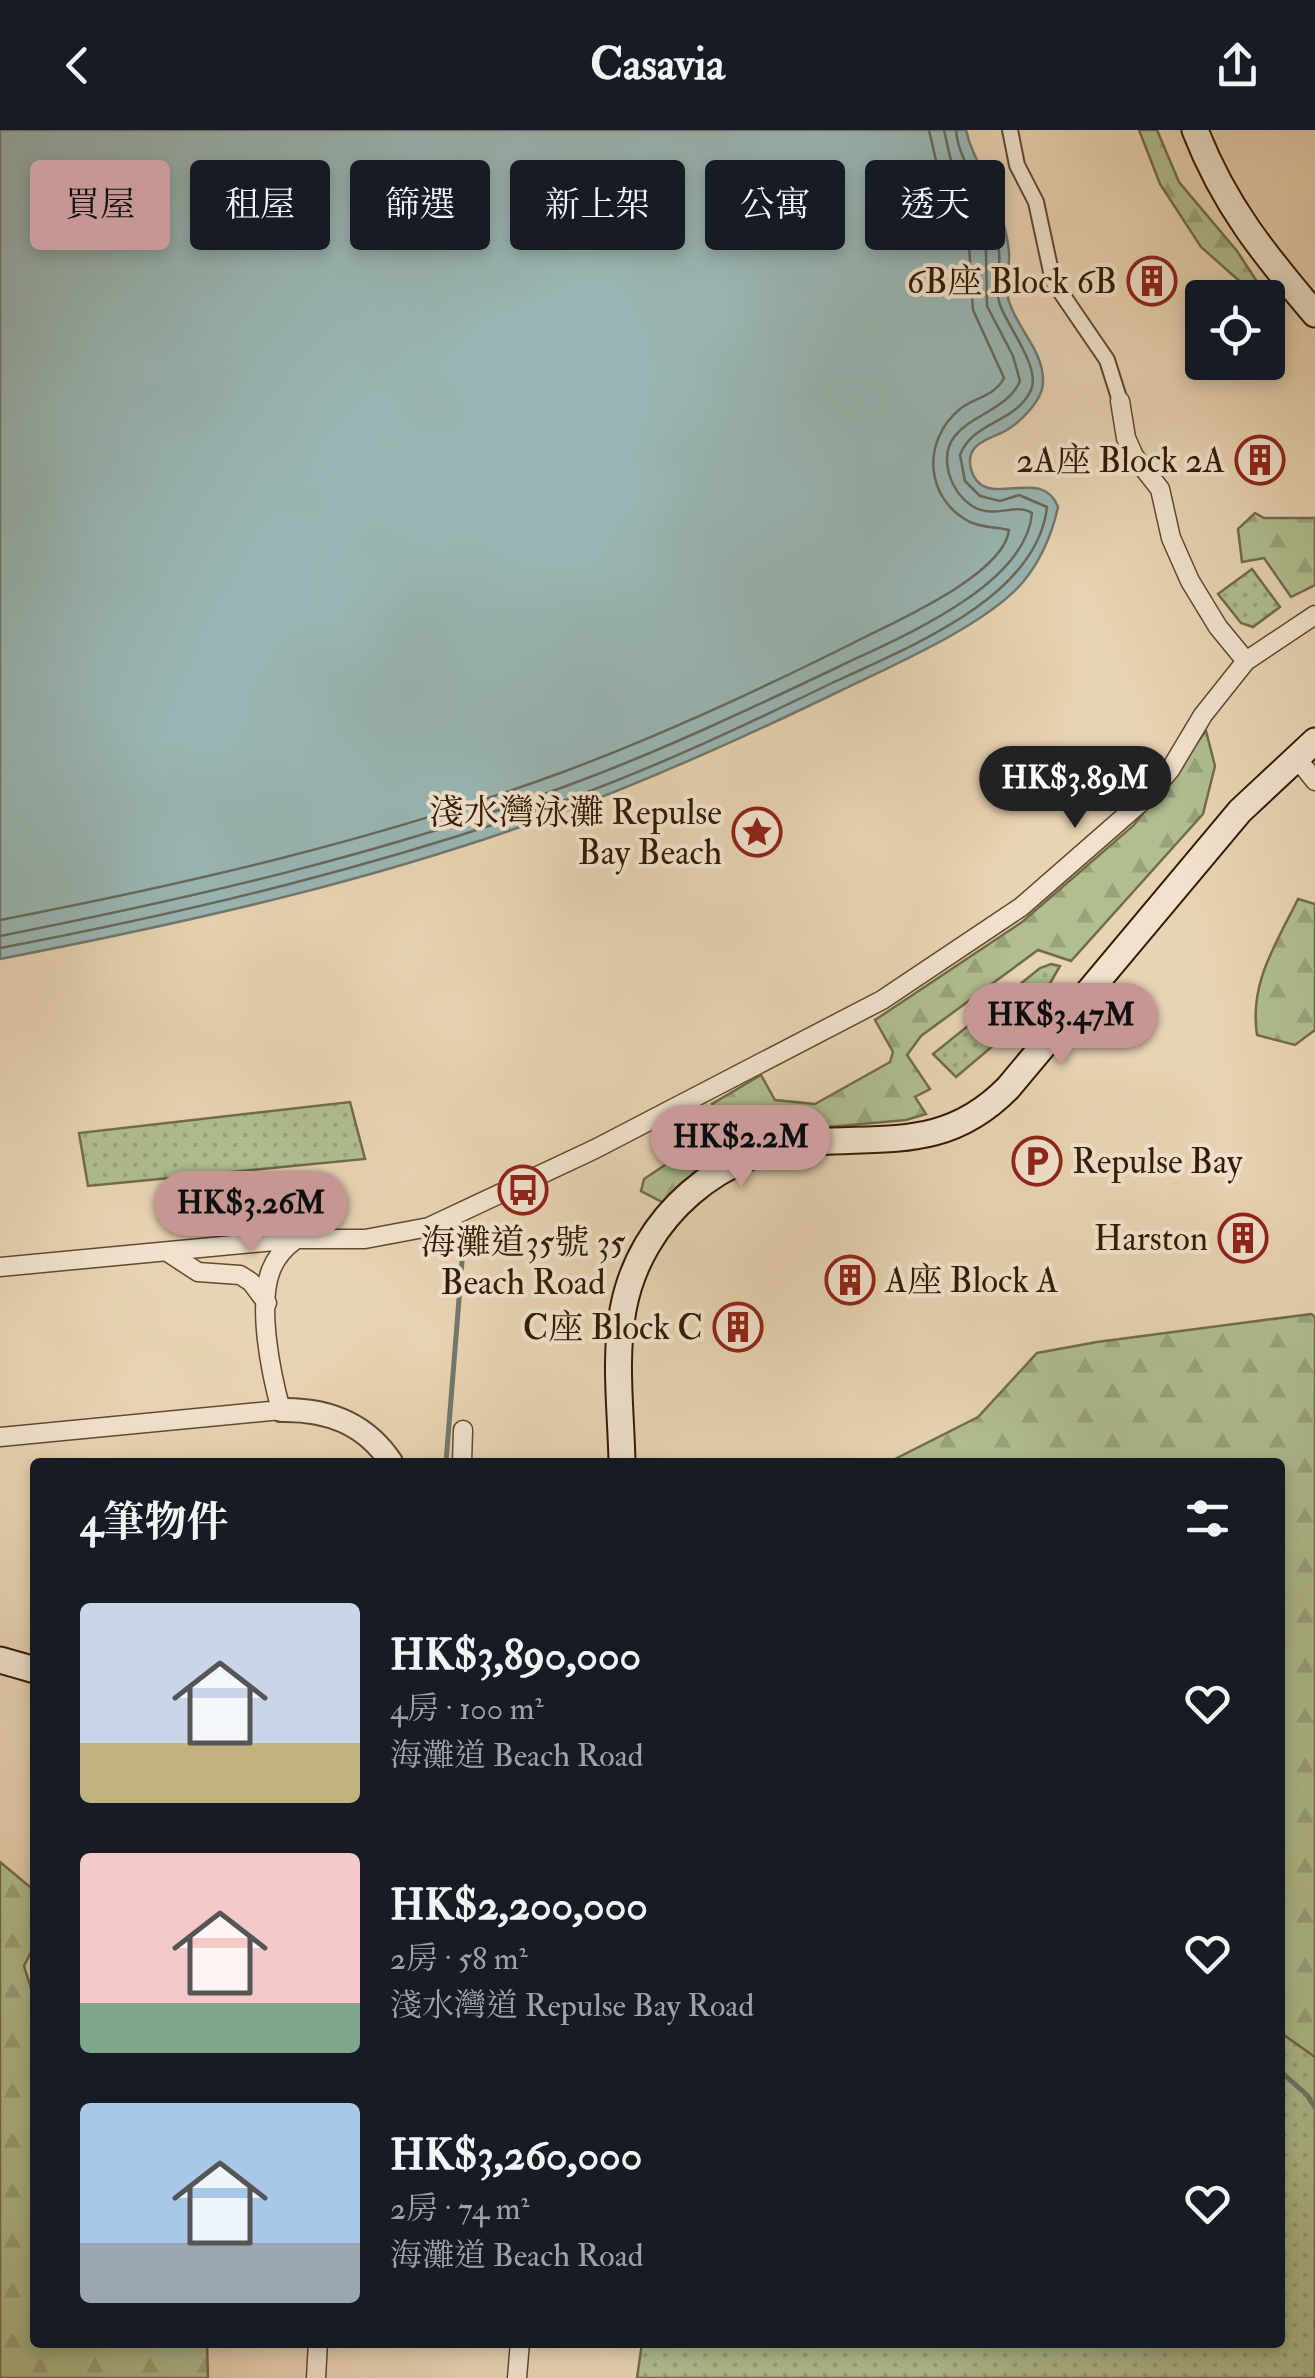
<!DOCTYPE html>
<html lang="zh-TW">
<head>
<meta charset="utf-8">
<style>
  :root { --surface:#171b24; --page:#20242c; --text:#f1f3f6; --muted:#9ea1a6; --accent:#c59692 }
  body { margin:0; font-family:"IM FELL Double Pica","Noto Serif TC",serif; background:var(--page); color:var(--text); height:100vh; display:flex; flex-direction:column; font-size:38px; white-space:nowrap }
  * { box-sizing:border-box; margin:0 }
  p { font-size:32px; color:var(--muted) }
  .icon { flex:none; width:55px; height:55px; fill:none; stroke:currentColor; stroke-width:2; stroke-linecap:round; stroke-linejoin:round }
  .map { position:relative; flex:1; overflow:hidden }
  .sheet { position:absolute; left:30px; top:1328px; width:1255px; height:890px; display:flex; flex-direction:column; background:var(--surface); border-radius:10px; box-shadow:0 5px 15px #0003 }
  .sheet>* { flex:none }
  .hud { position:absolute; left:30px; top:30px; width:1255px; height:90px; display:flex; gap:20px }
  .tools { position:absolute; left:1185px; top:150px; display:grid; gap:20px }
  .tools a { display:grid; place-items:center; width:100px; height:100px; border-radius:10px; background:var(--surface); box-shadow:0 5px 15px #0003; font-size:50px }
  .price { position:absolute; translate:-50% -85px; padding:0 22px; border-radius:35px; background:var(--accent); color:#111; font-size:32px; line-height:65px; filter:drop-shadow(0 2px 5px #0008) }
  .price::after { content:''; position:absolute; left:50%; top:60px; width:30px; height:22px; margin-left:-15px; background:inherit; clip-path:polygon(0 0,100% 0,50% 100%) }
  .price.selected { background:#222; color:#fff }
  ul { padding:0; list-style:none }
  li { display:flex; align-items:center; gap:30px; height:250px; padding:0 50px }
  li span { display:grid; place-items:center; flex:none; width:280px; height:200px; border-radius:10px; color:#555 }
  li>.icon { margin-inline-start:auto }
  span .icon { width:120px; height:120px; fill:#fffc; stroke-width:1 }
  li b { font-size:42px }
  h2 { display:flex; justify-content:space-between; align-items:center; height:120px; padding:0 50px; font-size:42px }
  .pill { padding:0 35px; border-radius:10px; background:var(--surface); box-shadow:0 5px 15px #0003; font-size:35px; line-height:90px }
  .pill.selected { background:var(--accent); color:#111 }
  header { display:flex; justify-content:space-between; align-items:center; height:130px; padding:0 50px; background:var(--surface); font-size:45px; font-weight:700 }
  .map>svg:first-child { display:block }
  .grass { fill:url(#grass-dots); stroke:#726c4a; stroke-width:2.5 }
  .forest { fill:url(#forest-firs); stroke:#726c4a; stroke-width:2.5 }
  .water { fill:#99b6b4; stroke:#71786d; stroke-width:2.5 }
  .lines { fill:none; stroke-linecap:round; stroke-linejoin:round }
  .shore { stroke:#67685c; stroke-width:2.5 }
  .stream { stroke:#71786d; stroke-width:5 }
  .pedestrian-casing { stroke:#62492f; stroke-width:18 }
  .minor-casing { stroke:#62492f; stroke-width:21 }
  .tertiary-casing { stroke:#62492f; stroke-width:26 }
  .secondary-casing { stroke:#351b03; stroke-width:29 }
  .pedestrian { stroke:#f0e2cd; stroke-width:14 }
  .minor { stroke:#f0e2cd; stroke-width:18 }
  .tertiary { stroke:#f0e2cd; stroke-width:22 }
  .secondary { stroke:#f0e2cd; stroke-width:25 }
  .labels { text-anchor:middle; stroke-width:8; stroke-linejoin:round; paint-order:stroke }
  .poi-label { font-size:35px; fill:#351b03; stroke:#f0e2cd; text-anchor:end }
</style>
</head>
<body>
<header><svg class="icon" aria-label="back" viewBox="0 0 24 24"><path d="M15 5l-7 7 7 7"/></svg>Casavia<svg class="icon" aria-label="share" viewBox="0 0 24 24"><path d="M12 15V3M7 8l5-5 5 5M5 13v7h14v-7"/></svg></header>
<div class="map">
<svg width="1315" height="2248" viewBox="0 0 1315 2248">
  <defs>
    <pattern id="grass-dots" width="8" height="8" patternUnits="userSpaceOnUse" patternTransform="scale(2.5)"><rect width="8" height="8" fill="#b0be90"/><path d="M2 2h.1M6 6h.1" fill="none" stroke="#98a37b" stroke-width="1.8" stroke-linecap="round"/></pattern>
    <pattern id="forest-firs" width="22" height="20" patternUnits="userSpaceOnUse" patternTransform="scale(2.5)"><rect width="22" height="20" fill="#b0be90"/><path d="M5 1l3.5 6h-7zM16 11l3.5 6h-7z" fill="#98a37b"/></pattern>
  </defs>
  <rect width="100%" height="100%" fill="#e8d3b2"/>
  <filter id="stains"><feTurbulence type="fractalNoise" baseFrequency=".002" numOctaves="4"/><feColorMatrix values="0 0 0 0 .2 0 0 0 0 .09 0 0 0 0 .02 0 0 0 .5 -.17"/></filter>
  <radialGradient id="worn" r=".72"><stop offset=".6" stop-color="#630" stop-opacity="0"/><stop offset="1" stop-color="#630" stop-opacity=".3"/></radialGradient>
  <path class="grass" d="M1252,439L1280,477L1253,497L1241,493L1218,464Z
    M1051,834L1060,836L1034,881L956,947L933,924L1040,838Z
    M350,972L365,1029L88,1056L79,1003Z
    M1280,1902L1315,1927V2248H637L642,2213L1280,2212Z"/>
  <path class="forest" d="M1139,0H1157L1179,52L1237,121L1260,156L1253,163L1201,117L1160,54Z
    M1255,383L1264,388H1315V455L1291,467L1264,428L1242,432L1238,399Z
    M1206,601L1215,636L1203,684L1071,831L1038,820L921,906L907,925L930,959L915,967L926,984L906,990L806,999L721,1020L676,1058L666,1074L641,1061L644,1049L725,995L712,974L761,945L775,970L815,974L890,932L893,922L875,890L1022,792L1134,695Z
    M1298,769L1315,774V900L1295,915L1257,905C1249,853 1276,814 1298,769Z
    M1311,1184L1315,1187V1927L1280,1902V1332H889L978,1287L1037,1223L1097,1212Z
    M0,1732L35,1761V1814L24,1836L35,1871V2212L207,2213L208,2248H0Z"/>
  <path class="water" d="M0,0H966C972,28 990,50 999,77C1003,91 1008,108 1009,122C1010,137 1005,153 1008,168C1015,197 1044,220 1043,252C1043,271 1017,296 1001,303C985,310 965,316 971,339C983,384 1042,333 1058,377C1052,404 1041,430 1023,452C988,494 892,536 842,560C755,602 668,642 578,676C392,747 195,791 0,829Z"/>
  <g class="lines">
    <path class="shore" d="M0,790C191,753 381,709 563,642C667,603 768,556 867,506C903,488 1004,443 1009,400C997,397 983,398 970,392C925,369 921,311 960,279C975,267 994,267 1004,248L973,180L969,115L963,88L937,35L929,0
      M0,806C192,768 385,724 569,655C661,621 750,579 838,537C896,509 1026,457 1032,383C1014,372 995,390 972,376C960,368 953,357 949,344C934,287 1004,290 1020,251L1013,226L987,176L986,122L977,83L951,31L944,0
      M0,818C194,781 385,735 571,668C661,635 748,594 834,552C907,518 1037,468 1047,377L1019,365L1000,371L980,366L965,351L960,325C973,291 1016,293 1031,260C1041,238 1008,197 1000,175C994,158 1001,140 999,122C998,108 993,91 988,77C978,52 958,28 956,0"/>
    <path class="stream" d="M446,1332L463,1119L454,1094
      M1280,1941L1307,1965L1315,1977"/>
    <g class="pedestrian-casing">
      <path id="pedestrian" d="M1010,0L1017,35L1036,72L1053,151L1107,230L1120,271"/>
    </g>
    <g class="minor-casing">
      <path id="minor" d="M1120,271L1126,308L1134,326L1160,359L1171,408L1190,451L1218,497L1246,531
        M1296,627L1315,651
        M169,1123L198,1142L240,1145L251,1152L267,1173
        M0,1137L296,1109H365L429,1097L595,1019L882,870L1021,777L1147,667L1170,640L1203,585L1246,531L1315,485
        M0,1307L281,1280C271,1244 257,1176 271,1140C276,1127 284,1118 295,1110
        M462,1332L463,1300
        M316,2248L318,2212
        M517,2248L520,2212"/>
    </g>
    <g class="tertiary-casing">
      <path id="tertiary" d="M281,1280C327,1279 365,1293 391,1332"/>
    </g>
    <g class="secondary-casing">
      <path id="secondary" d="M1195,0C1224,75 1264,124 1315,184
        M622,1332C621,1282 614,1229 623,1180C640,1086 723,1017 816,1012C892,1007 949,1018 1008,958L1240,681L1315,611
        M0,1530L35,1540"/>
    </g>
    <use href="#pedestrian" class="pedestrian"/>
    <use href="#minor" class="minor"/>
    <use href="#tertiary" class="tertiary"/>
    <use href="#secondary" class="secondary"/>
  </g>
  <defs>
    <g id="building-ring" transform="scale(2.5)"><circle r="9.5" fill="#f0e2cd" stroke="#8f2418" stroke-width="1.5"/><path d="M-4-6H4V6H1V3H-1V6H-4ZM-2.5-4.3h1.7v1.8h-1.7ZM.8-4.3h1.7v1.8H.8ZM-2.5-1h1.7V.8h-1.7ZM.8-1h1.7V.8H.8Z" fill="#8f2418"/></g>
    <g id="sight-ring" transform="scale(2.5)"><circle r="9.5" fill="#f0e2cd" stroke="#8f2418" stroke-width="1.5"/><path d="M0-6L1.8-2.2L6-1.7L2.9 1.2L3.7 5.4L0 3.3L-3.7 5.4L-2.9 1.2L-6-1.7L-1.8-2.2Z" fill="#8f2418"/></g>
    <g id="parking-ring" transform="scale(2.5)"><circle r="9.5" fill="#f0e2cd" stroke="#8f2418" stroke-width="1.5"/><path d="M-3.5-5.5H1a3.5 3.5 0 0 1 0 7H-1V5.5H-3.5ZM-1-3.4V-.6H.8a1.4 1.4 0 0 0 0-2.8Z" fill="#8f2418"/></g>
    <g id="bus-ring" transform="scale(2.5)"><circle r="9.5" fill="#f0e2cd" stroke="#8f2418" stroke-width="1.5"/><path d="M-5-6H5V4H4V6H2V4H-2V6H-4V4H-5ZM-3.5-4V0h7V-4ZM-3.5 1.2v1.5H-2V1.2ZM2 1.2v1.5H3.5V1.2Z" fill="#8f2418"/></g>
  </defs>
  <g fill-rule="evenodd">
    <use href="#building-ring" x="1152" y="151"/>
    <use href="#building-ring" x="1260" y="330"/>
    <use href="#sight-ring" x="757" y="702"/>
    <use href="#parking-ring" x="1037" y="1031"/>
    <use href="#bus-ring" x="523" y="1060"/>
    <use href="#building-ring" x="1243" y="1108"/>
    <use href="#building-ring" x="850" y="1150"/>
    <use href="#building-ring" x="738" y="1197"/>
  </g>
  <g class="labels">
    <g class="poi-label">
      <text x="1117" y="163">6B座 Block 6B</text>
      <text x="1225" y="342">2A座 Block 2A</text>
      <text x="722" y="694">淺水灣泳灘 Repulse<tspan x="722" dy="40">Bay Beach</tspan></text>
      <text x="1072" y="1043" text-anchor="start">Repulse Bay</text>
      <text x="1208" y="1120">Harston</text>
      <text x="523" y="1124" text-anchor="middle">海灘道35號 35<tspan x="523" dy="40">Beach Road</tspan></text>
      <text x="885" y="1162" text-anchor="start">A座 Block A</text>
      <text x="703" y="1209">C座 Block C</text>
    </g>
  </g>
  <rect width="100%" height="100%" filter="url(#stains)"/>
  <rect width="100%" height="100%" fill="url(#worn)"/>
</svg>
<div class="tools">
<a><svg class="icon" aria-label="locate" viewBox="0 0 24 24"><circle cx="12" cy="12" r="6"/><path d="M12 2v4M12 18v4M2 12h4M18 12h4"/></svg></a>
</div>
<b class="price selected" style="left:1075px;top:701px">HK$3.89M</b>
<b class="price" style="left:1061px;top:938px">HK$3.47M</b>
<b class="price" style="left:741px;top:1060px">HK$2.2M</b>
<b class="price" style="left:251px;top:1126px">HK$3.26M</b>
<div class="hud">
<a class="pill selected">買屋</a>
<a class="pill">租屋</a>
<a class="pill">篩選</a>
<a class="pill">新上架</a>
<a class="pill">公寓</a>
<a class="pill">透天</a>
</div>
<section class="sheet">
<h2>4筆物件<svg class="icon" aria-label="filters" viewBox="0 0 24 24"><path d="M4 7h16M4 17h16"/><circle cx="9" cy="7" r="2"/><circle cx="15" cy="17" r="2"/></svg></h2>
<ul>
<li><span style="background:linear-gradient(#c9d6e8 70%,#c2b280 0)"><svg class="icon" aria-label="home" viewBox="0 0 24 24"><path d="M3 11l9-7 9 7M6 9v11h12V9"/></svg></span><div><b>HK$3,890,000</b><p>4房 · 100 m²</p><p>海灘道 Beach Road</p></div><svg class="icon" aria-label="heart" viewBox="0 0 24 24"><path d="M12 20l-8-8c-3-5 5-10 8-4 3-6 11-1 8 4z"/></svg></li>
<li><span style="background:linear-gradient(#f6c9c9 75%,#7fa58c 0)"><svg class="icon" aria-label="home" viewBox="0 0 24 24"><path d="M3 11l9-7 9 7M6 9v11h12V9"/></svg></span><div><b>HK$2,200,000</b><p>2房 · 58 m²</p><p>淺水灣道 Repulse Bay Road</p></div><svg class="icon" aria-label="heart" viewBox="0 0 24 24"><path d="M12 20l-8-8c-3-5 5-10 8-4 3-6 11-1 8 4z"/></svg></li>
<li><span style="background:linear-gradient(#a9c7e8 70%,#9aa5b1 0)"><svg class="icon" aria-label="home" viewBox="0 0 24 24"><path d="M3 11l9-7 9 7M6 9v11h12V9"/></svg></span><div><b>HK$3,260,000</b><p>2房 · 74 m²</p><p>海灘道 Beach Road</p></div><svg class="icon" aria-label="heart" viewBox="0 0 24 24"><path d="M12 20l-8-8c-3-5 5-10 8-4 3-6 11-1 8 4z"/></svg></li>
</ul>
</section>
</div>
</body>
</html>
